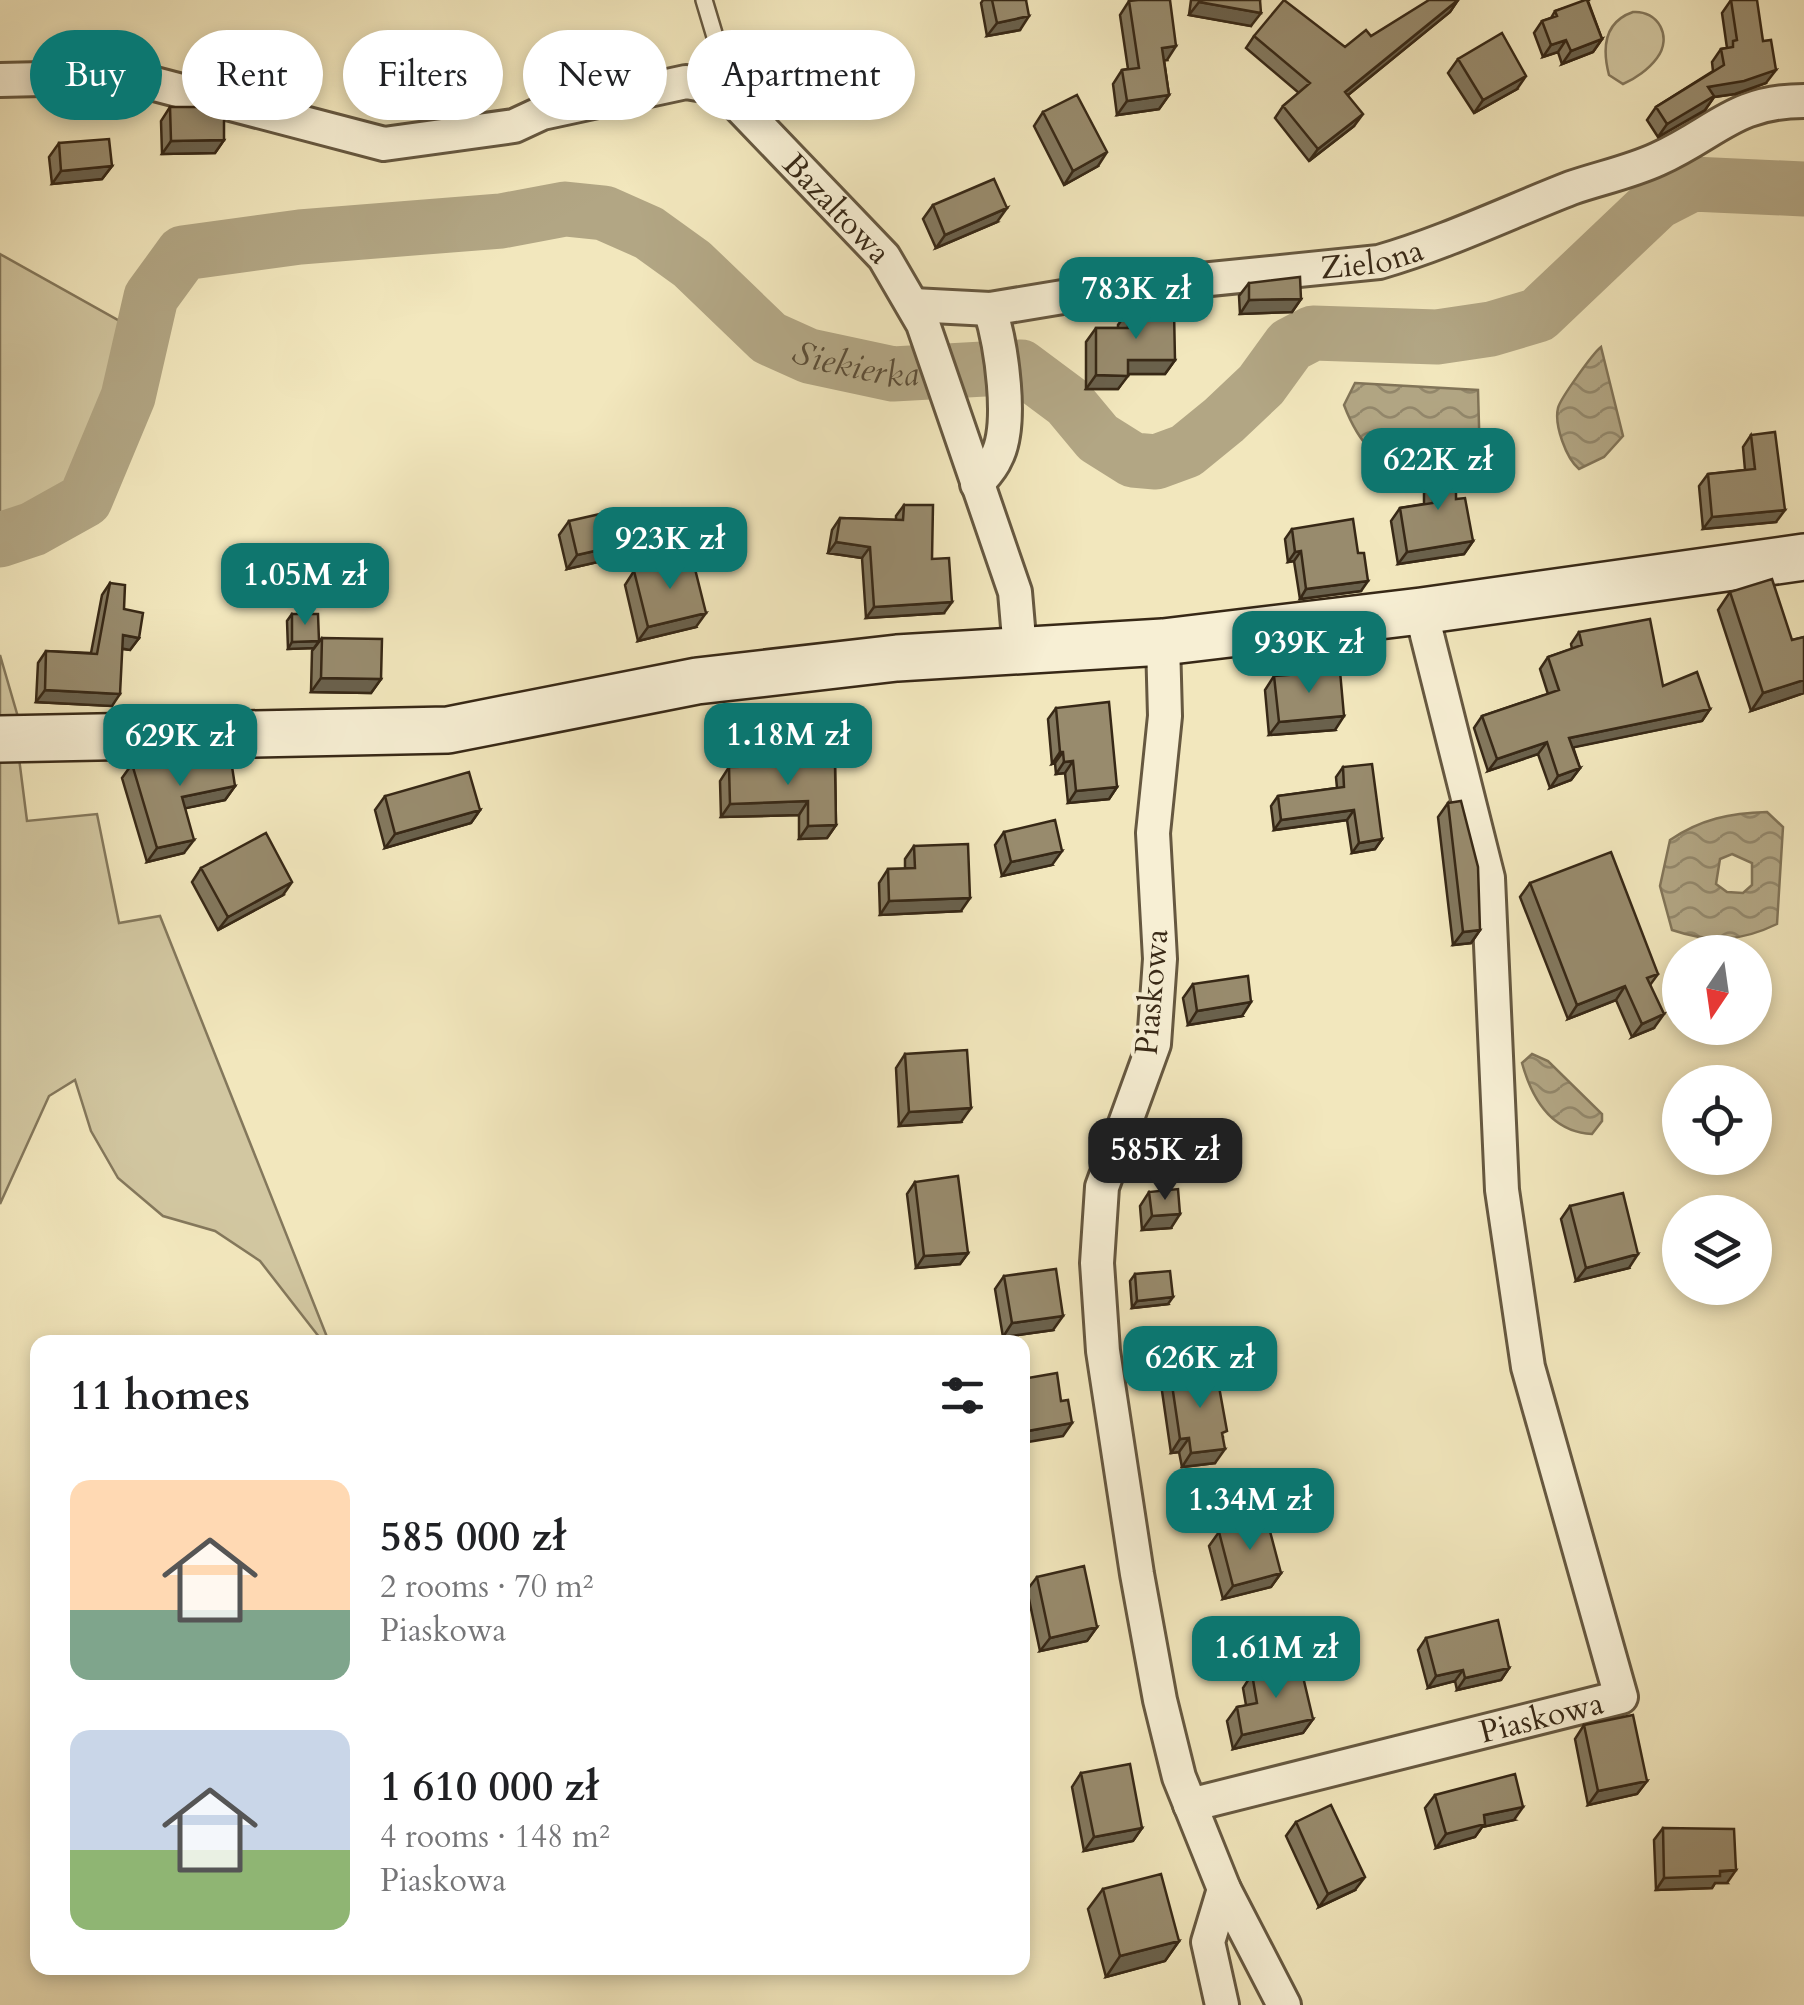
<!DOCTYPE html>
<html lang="en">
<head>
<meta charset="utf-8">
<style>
  :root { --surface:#fff; --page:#f2f2f2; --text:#202124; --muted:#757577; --accent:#0f766e }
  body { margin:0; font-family:Cardo,serif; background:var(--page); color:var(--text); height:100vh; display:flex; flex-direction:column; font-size:38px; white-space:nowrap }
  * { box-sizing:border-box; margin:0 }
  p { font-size:32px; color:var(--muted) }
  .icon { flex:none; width:55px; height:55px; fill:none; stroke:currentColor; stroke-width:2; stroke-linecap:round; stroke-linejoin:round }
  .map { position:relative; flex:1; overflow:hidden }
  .side { position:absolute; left:30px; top:1335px; width:1000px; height:640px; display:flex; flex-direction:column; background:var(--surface); border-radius:20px; box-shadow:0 5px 15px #0003 }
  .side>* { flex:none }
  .hud { position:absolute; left:30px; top:30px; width:1000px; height:90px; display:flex; gap:20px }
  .needle { width:65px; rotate:193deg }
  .fabs { position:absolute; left:1662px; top:935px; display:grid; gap:20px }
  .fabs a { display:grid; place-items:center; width:110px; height:110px; border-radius:50%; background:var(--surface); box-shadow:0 5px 15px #0003; font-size:50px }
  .price { position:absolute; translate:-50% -85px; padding:0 22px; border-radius:20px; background:var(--accent); color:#fff; font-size:32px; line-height:65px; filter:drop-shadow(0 2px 5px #0008) }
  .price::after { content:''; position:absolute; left:50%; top:60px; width:30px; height:22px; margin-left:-15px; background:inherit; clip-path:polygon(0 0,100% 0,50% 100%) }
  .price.on { background:#222; color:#fff }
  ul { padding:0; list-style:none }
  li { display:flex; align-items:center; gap:30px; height:250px; padding:0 40px }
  li span { display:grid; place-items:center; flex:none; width:280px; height:200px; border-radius:20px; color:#555 }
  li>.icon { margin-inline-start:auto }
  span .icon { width:120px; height:120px; fill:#fffc; stroke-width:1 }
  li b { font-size:42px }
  h2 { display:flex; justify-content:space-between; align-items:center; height:120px; padding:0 40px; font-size:42px }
  .chip { padding:0 35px; border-radius:45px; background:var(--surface); box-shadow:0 5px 15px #0003; font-size:35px; line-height:90px }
  .chip.on { background:var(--accent); color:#fff }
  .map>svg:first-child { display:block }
  .green { fill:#d2c7a1; stroke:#84785c; stroke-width:2.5 }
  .water { fill:url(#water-waves); stroke:#817458; stroke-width:2.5; fill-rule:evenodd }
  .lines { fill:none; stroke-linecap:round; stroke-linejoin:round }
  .river { stroke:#b2a684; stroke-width:55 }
  .lane-casing { stroke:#665840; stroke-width:20 }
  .street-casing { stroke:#665840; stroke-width:38 }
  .secondary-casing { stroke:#372816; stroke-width:50 }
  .lane { stroke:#f7efd4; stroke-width:15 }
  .street { stroke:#f7efd4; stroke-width:32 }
  .secondary { stroke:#f7efd4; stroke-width:45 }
  .wall { fill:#83785e; stroke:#372816; stroke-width:2.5 }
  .shaded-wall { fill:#6a614c; stroke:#372816; stroke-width:2.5 }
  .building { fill:#988b6d; stroke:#372816; stroke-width:2.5 }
  .labels { text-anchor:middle; stroke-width:8; stroke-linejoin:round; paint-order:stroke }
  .street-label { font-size:32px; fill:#372816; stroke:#f7efd4 }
  .water-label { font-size:35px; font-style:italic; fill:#5c4e37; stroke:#f7efd4 }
</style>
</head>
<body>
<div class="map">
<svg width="1804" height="2005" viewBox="0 0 1804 2005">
  <defs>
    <pattern id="water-waves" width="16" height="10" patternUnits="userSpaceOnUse" patternTransform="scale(2.5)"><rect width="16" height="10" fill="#b2a684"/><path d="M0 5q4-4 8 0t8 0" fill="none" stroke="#92876b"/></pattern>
  </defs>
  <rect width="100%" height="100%" fill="#f2e7bd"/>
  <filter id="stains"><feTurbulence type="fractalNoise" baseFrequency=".002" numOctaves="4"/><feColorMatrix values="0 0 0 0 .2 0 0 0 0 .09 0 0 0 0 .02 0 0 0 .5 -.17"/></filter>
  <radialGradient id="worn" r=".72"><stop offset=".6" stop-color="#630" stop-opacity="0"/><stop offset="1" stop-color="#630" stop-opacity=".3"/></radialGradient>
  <path class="green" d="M1633,12C1658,10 1673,37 1657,58C1649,69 1635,79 1623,84L1609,75C1602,48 1604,22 1633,12Z
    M0,254L132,328C122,371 103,469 65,494C47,506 21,517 0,523Z
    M0,655L20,724H0Z
    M19,758L27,821L97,814L119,923L160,916L329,1342H323L260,1261L215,1231L163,1216L118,1178L91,1131L75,1080L49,1096L0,1204V759Z"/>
  <path class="water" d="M1601,347L1623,436L1604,457L1579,469C1566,458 1554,425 1558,408C1560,399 1593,353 1601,347Z
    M1355,383L1478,390L1480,461C1464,469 1459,467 1442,466C1431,465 1420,469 1410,468C1374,466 1355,434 1344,405Z
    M1767,812L1783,827L1777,924C1740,942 1711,943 1672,930L1660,886L1670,840C1701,819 1730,813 1767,812ZM1732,854L1752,863V885L1743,893L1727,892L1716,884L1720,859Z
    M1532,1054L1548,1061L1602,1114V1121L1592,1134C1552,1132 1532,1099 1522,1063Z"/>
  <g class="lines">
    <path class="river" id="s1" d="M0,540L33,529L85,500L128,397L151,297L183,253L300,237L501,221L565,209L604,213L649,233L692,264L769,338L809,356L893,374L1021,367L1068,402L1098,438L1133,460L1156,462L1186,451L1224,420L1261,385L1290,345L1313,333L1437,337L1491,329L1538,315L1657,202L1692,184L1804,189"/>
    <g class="lane-casing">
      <path id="lane" d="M704,0L719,50L722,88"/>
    </g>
    <g class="street-casing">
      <g id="street">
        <path id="s2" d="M0,80L128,77L384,144L514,126L542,113L686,82L722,88L884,257L923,324L1015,592L1020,650"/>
        <path id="s3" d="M913,305L990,309L1111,289L1379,262C1445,243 1507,213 1571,188C1600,178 1630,172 1658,159C1716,133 1734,101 1804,101"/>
        <path d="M977,484C984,476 992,468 996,458C1014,425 1001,344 990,309"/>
        <path d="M1163,642L1165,716L1153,833L1160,959L1154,1044L1102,1187L1097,1263L1103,1351L1137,1574L1160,1700L1179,1777L1224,1889L1284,2005"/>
        <path id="s4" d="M1190,1805L1621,1697L1528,1367L1502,1190L1488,878L1421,611"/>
        <path d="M1222,2005L1208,1942L1224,1889"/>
      </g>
    </g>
    <g class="secondary-casing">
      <path id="secondary" d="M0,739L448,730L697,681L897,658L1163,642L1421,611L1804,557"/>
    </g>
    <use href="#lane" class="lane"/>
    <use href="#street" class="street"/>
    <use href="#secondary" class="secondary"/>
  </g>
  <path class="wall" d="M983,0H1026L1020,30L987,36L981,3Z
    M1191,0H1260L1251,26L1189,15Z
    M1458,0L1450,12L1348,95L1354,126L1309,161L1275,118L1283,106L1299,93L1246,48L1254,36L1345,47Z
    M1590,0L1588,1L1602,39L1593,52L1562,64L1558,52L1543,57L1534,33L1542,21L1551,18L1555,11Z
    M1731,0L1766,83L1735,94L1714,97L1705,110L1658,137L1647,120L1656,107L1713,71L1712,62L1721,49L1727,48L1722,13Z
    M1129,1L1167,60H1164L1169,95L1159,109L1117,115L1113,84L1122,70L1128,69L1120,15Z
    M1458,59L1517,89L1474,113L1448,73Z
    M415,71L498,86L488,99L409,110L406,84Z
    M170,107L224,140L215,153L162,154L161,121Z
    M1043,112L1098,166L1064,185L1034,126Z
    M59,143L112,166L102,179L52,184L49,157Z
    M933,205L997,222L936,248L923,219Z
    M1249,283L1301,299L1292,312L1240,314L1239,296Z
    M1128,311L1175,360L1165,374H1128L1118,389H1086V342L1096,328H1118V325Z
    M1751,435L1776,522L1703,529L1699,486L1708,474L1745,470L1743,447Z
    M1433,456L1456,499L1473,541L1464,554L1398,564L1391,521L1400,508L1424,504V469Z
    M904,505L932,559L944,613L866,618L862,558L828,553L832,530L840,518L896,520V516Z
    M569,521L620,557L567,569L559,535Z
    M1292,529L1358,553L1361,591L1300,599L1294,561L1288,562L1285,539Z
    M634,571L696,627L638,641L625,585Z
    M110,583L139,638L130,650L122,649L112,706L36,702L38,663L46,651L91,653L102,595Z
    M1730,592L1792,640L1804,637V693L1751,711L1718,610Z
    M292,614L319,641L314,648L288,649L287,621Z
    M1579,632L1663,686L1710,709L1702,721L1573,747L1580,768L1571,780L1550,788L1538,754L1488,771L1474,728L1482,716L1548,694L1540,669L1548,657L1572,649L1571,644Z
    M322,638L381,679L371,693L311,692L312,651Z
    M1274,676L1335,730L1269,735L1265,690Z
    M1056,708L1117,787L1109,799L1068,803L1065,773L1056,774L1055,763L1052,764L1048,719Z
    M132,764L235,786L225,800L185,808L184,853L147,862L122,778Z
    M835,765L836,825L827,838L799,839V815L721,817L720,781L729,767Z
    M1343,767L1382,839L1375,849L1352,853L1347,820L1274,830L1271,806L1278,796L1337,788L1336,777Z
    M385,796L480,810L471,823L385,848L375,810Z
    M1448,803L1480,930L1471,943L1453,945L1438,817Z
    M1004,832L1052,865L1002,876L995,845Z
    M914,846L961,911L880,915L879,883L888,869H905V859Z
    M201,868L283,895L218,930L192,882Z
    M1530,883L1658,974L1650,985L1654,1028L1632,1037L1616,1000L1568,1019L1520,897Z
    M1193,984L1242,1016L1188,1025L1183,998Z
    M905,1054L961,1122L899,1126L896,1068Z
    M915,1182L968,1253L960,1264L916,1268L907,1194Z
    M1149,1192L1171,1228L1142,1230L1140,1206Z
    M1570,1206L1629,1268L1576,1281L1561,1219Z
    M1135,1274L1168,1304L1132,1308L1130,1281Z
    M1004,1276L1053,1330L1003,1337L995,1289Z
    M1171,1378L1223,1437L1215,1463L1182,1467L1179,1452L1171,1453L1162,1391Z
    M1219,1532L1281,1573L1271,1587L1223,1599L1209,1546Z
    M1037,1577L1097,1627L1087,1641L1040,1651L1027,1590Z
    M1426,1638L1509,1668L1501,1680L1457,1690L1455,1681L1428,1688L1418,1650Z
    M1252,1674L1313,1719L1303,1733L1233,1749L1227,1721L1237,1707L1246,1705L1243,1688Z
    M1584,1725L1647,1781L1637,1794L1588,1805L1575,1739Z
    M1081,1773L1142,1828L1133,1841L1084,1851L1072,1787Z
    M1435,1795L1514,1820L1482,1827L1475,1837L1436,1848L1425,1808Z
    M1296,1822L1355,1890L1319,1907L1286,1836Z
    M1663,1828L1727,1883H1715L1712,1888L1656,1890L1654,1840Z
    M1103,1889L1179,1941L1165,1961L1106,1977L1088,1909Z"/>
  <path class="shaded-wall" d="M1458,0L1450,12L1337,104L1345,92Z
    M1199,2L1261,13L1251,26L1189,15Z
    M1029,16L1020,30L987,36L997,23Z
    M1602,39L1593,52L1562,64L1571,51Z
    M1566,40L1558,52L1543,57L1551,45Z
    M1176,46L1167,60L1152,61L1162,48Z
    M1776,70L1766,83L1735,94L1714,97L1705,110L1658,137L1667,124L1708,87Z
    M1526,76L1517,89L1474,113L1483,100Z
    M498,86L488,99L409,110L418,96Z
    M1169,95L1159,109L1117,115L1127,101Z
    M1363,114L1354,126L1309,161L1318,149Z
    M224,140L215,153L162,154L171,141Z
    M1107,152L1098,166L1064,185L1073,171Z
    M112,166L102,179L52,184L61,171Z
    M1007,208L997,222L936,248L945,235Z
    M1301,299L1292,312L1240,314L1249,300Z
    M1128,360H1175L1165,374H1118Z
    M1096,375L1128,376L1118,389H1086Z
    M1785,510L1776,522L1703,529L1712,517Z
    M1473,541L1464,554L1398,564L1407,552Z
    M836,542L870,547L862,558L828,553Z
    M630,543L620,557L567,569L577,555Z
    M1301,551L1294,561L1288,562L1295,552Z
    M1368,581L1361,591L1300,599L1306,589Z
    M952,602L944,613L866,618L874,607Z
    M706,613L696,627L638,641L648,627Z
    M123,635L139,638L130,650L114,647Z
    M319,641L314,648L288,649L292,642Z
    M321,678L381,679L371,693L311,692Z
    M1804,680V693L1751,711L1763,693Z
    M45,690L120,694L112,706L36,702Z
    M1710,709L1702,721L1561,750L1569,738Z
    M1344,716L1335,730L1269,735L1279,722Z
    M1547,742L1538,754L1488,771L1497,759Z
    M1060,752H1063L1055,763L1052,764Z
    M1073,761L1065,773L1056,774L1064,762Z
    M1580,768L1571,780L1550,788L1558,776Z
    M235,786L225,800L173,811L182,797Z
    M1117,787L1109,799L1068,803L1076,791Z
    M808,801L799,815L721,817L730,804Z
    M480,810L471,823L385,848L395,834Z
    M1354,810L1347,820L1274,830L1281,820Z
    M836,825L827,838L799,839L808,826Z
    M1382,839L1375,849L1352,853L1359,843Z
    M194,840L184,853L147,862L157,848Z
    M1062,851L1052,865L1002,876L1011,862Z
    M292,882L283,895L218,930L228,917Z
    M970,898L961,911L880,915L889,901Z
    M1480,930L1471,943L1453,945L1463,932Z
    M1625,986L1616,1000L1568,1019L1577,1005Z
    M1251,1002L1242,1016L1188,1025L1197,1011Z
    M1664,1014L1654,1028L1632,1037L1642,1024Z
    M971,1108L961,1122L899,1126L909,1112Z
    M1180,1214L1171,1228L1142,1230L1152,1216Z
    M968,1253L960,1264L916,1268L924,1256Z
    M1638,1254L1629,1268L1576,1281L1586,1268Z
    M1173,1297L1168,1304L1132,1308L1137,1301Z
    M1063,1316L1053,1330L1003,1337L1012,1323Z
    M1072,1423L1063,1436L1022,1443V1432Z
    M1189,1438L1179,1452L1171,1453L1180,1439Z
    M1225,1449L1215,1463L1182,1467L1191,1453Z
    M1281,1573L1271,1587L1223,1599L1233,1586Z
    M1097,1627L1087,1641L1040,1651L1050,1638Z
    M1509,1668L1501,1680L1457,1690L1465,1678Z
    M1463,1670L1455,1681L1428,1688L1436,1676Z
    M1313,1719L1303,1733L1233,1749L1242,1735Z
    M1647,1781L1637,1794L1588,1805L1598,1791Z
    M1523,1807L1514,1820L1482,1827L1475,1837L1436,1848L1446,1834L1484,1815Z
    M1142,1828L1133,1841L1084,1851L1094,1837Z
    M1736,1870L1727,1883H1715L1712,1888L1656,1890L1664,1878Z
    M1365,1877L1355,1890L1319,1907L1328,1894Z
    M1179,1941L1165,1961L1106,1977L1120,1956Z"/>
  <path class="building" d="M992,0H1026L1029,16L997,23Z
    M1138,0H1170L1176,46L1162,48L1169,95L1127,101L1122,70L1139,68L1129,1Z
    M1199,0H1260L1261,13L1199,2Z
    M1284,0L1345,47L1366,30L1371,36L1429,0H1458L1345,92L1363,114L1318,149L1283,106L1310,83L1254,36Z
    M1585,0H1587L1602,39L1571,51L1566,40L1551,45L1542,21L1557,16L1555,11Z
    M1731,0H1757L1763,41L1771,40L1776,70L1744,81L1708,87L1714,96L1667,124L1656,107L1724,65L1721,49L1733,47V41L1737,40Z
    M1502,33L1526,76L1483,100L1458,59Z
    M494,61L498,86L418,96L415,71Z
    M1077,95L1107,152L1073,171L1043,112Z
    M170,107H224V140L171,141Z
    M109,139L112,166L61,171L59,143Z
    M994,179L1007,208L945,235L933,205Z
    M1300,277L1301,299L1249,300V283Z
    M1128,311H1174L1175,360H1128V376L1096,375V328H1128Z
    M1775,432L1785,510L1712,517L1708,474L1755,469L1751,435Z
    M1433,456H1456V499L1465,498L1473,541L1407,552L1400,508L1433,503Z
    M904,505H933L932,559L949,558L952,602L874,607L870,547L836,542L840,518L903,520Z
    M622,509L630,543L577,555L569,521Z
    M1353,519L1358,553H1364L1368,581L1306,589L1301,551L1295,552L1292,529Z
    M692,557L706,613L648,627L634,571Z
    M1772,579L1792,640L1804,637V680L1763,693L1730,592Z
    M110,583L125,585L124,609L143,613L139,638L123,635L120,694L45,690L46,651L97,654Z
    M292,614H318L319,641L292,642Z
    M1650,619L1663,686L1697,672L1710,709L1569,738L1580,768L1558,776L1547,742L1497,759L1482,716L1559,690L1548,657L1582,645L1579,632Z
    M322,638L382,639L381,679L321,678Z
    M1340,671L1344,716L1279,722L1274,676Z
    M1109,702L1117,787L1076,791L1073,761L1064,762L1063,752H1060L1056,708Z
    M229,747L235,786L182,797L194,840L157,848L132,764L211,748Z
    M1372,764L1382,839L1359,843L1354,810L1281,820L1278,796L1344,787L1343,767Z
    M835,765L836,825L808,826V801L730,804L729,767Z
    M469,772L480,810L395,834L385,796Z
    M1461,801L1478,867L1480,930L1463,932L1448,803Z
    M1055,820L1062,851L1011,862L1004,832Z
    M266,833L292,882L228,917L201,868Z
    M968,844L970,898L889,901L888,869L915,868L914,846Z
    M1611,852L1658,974L1647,978L1664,1014L1642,1024L1625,986L1577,1005L1530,883Z
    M1248,976L1251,1002L1197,1011L1193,984Z
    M967,1050L971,1108L909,1112L905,1054Z
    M958,1176L968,1253L924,1256L915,1182Z
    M1178,1189L1180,1214L1152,1216L1149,1192Z
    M1623,1193L1638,1254L1586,1268L1570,1206Z
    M1056,1269L1063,1316L1012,1323L1004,1276Z
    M1170,1271L1173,1297L1137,1301L1135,1274Z
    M1216,1370L1227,1431L1222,1433L1225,1449L1191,1453L1189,1438L1180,1439L1171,1378Z
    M1057,1373L1061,1401L1068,1400L1072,1423L1022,1432V1379Z
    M1267,1520L1281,1573L1233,1586L1219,1532Z
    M1084,1566L1097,1627L1050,1638L1037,1577Z
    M1498,1620L1509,1668L1465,1678L1463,1670L1436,1676L1426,1638Z
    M1300,1664L1313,1719L1242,1735L1237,1707L1257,1703L1252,1674Z
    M1633,1715L1647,1781L1598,1791L1584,1725Z
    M1130,1764L1142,1828L1094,1837L1081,1773Z
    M1515,1774L1523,1807L1484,1815L1485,1824L1446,1834L1435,1795Z
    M1331,1805L1365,1877L1328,1894L1296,1822Z
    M1663,1828L1734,1829L1736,1870L1720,1871V1876L1664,1878Z
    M1161,1874L1179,1941L1120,1956L1103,1889Z"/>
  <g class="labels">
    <g class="street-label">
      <text dy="11" stroke="none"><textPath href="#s2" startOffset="905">Bazaltowa</textPath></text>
      <text dy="11" stroke="none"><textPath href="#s3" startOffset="462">Zielona</textPath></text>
      <text transform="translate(1151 992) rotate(-85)" y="11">Piaskowa</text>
      <text dy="11" stroke="none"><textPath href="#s4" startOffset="362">Piaskowa</textPath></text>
    </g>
    <g class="water-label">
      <text dy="12" stroke="none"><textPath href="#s1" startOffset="1088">Siekierka</textPath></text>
    </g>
  </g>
  <rect width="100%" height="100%" filter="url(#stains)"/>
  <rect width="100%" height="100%" fill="url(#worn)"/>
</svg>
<div class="fabs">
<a><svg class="needle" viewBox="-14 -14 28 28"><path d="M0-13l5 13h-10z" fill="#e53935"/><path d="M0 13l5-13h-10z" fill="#757577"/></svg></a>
<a><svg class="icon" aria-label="locate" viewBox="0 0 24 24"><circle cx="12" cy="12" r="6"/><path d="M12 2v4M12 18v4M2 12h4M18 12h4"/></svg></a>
<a><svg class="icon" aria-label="layers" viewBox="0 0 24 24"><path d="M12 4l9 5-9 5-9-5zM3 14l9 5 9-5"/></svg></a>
</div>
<b class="price" style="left:1136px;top:342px">783K zł</b>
<b class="price" style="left:1438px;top:513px">622K zł</b>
<b class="price" style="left:670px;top:592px">923K zł</b>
<b class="price" style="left:305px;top:628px">1.05M zł</b>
<b class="price" style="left:1309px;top:696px">939K zł</b>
<b class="price" style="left:788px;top:788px">1.18M zł</b>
<b class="price" style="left:180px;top:789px">629K zł</b>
<b class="price on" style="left:1165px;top:1203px">585K zł</b>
<b class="price" style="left:1200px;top:1411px">626K zł</b>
<b class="price" style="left:1250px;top:1553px">1.34M zł</b>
<b class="price" style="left:1276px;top:1701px">1.61M zł</b>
<div class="hud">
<a class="chip on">Buy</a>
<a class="chip">Rent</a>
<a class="chip">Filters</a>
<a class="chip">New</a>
<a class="chip">Apartment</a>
</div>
<section class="side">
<h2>11 homes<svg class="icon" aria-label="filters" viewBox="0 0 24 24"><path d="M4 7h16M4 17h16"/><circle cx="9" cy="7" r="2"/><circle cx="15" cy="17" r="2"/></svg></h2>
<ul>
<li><span style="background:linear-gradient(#ffd9b3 65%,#7fa58c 0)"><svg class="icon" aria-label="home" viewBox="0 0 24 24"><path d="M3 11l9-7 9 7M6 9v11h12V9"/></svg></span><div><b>585 000 zł</b><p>2 rooms · 70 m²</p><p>Piaskowa</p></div></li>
<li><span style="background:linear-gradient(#c9d6e8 60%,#8fb573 0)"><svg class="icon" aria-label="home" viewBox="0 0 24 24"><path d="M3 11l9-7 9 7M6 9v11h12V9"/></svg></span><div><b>1 610 000 zł</b><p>4 rooms · 148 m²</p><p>Piaskowa</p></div></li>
</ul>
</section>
</div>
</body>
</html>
